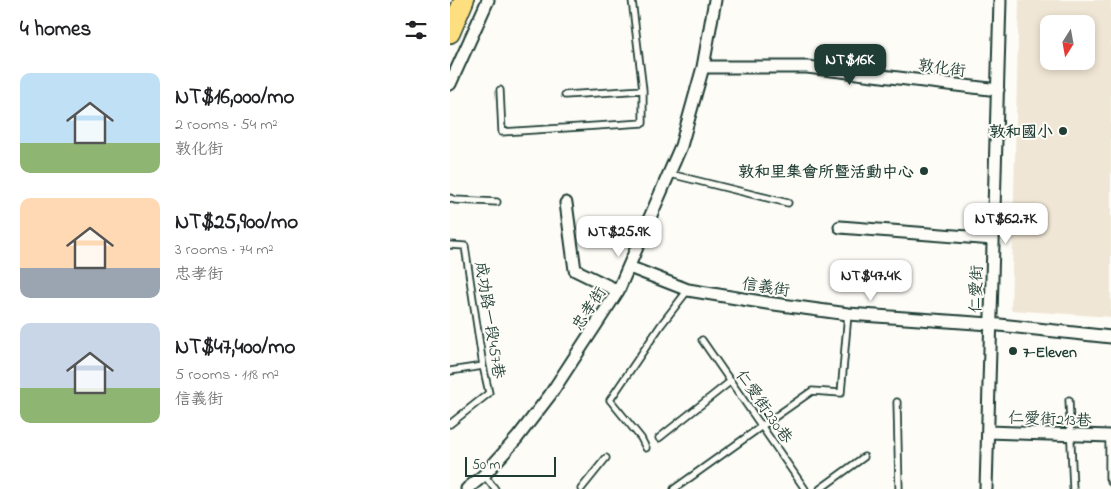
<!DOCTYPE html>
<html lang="en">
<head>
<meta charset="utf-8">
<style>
  :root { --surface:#fff; --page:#f6f6f6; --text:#202124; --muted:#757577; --accent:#1f3d34 }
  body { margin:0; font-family:"Indie Flower","LXGW WenKai TC",sans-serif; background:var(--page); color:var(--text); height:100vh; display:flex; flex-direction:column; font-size:19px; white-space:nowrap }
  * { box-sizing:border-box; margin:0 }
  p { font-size:16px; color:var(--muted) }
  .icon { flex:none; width:28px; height:28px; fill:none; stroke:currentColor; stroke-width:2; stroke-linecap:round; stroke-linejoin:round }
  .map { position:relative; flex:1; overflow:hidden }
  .panel { display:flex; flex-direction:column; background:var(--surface); width:450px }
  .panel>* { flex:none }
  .needle { width:32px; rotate:191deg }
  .controls { position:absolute; left:590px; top:15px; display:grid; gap:10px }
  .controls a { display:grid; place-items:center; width:55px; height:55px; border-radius:10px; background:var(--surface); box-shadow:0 2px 8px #0003; font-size:25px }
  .scale { position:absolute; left:15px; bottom:12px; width:91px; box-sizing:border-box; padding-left:5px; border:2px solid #1f3d34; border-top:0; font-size:14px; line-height:18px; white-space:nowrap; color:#1f3d34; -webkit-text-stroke:4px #fdfcf7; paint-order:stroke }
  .price { position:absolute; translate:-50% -42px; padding:0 11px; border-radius:10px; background:#fff; color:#222; font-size:16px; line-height:32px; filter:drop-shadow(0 1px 2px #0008) }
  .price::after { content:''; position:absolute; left:50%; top:30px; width:15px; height:11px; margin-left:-8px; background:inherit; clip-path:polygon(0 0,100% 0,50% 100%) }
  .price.current { background:var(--accent); color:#fff }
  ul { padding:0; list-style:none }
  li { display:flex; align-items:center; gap:15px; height:125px; padding:0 20px }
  li span { display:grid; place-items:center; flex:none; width:140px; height:100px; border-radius:10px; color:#555 }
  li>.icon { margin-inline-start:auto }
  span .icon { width:60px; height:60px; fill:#fffc; stroke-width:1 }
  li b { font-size:21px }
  h2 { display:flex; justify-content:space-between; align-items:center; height:60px; padding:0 20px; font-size:21px }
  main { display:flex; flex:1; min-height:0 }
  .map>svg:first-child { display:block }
  .built { fill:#f0e6d5; fill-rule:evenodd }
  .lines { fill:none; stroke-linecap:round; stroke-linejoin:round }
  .lane-casing { stroke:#1f3d34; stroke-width:9 }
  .street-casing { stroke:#1f3d34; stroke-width:15 }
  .primary-casing { stroke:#1f3d34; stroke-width:22 }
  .lane { stroke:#fdfcf7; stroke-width:5.5 }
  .street { stroke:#fdfcf7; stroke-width:11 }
  .primary { stroke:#fddf80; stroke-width:19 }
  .poi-dot { fill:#1f3d34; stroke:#fdfcf7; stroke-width:2 }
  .labels { text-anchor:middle; stroke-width:4; stroke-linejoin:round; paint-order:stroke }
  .street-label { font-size:16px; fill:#1f3d34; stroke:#fdfcf7 }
  .poi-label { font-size:16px; font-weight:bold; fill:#1f3d34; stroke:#fdfcf7; text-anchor:end }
</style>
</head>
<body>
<main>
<section class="panel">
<h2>4 homes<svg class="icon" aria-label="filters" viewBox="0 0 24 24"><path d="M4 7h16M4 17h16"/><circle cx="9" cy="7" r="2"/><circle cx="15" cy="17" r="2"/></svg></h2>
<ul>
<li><span style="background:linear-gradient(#bfe0f5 70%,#8fb573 0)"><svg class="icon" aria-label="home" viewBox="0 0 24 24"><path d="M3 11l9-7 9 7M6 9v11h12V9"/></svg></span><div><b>NT$16,000/mo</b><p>2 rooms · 54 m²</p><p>敦化街</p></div></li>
<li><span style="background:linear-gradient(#ffd9b3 70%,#9aa5b1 0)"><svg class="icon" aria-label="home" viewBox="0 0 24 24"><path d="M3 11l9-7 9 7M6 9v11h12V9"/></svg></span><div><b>NT$25,900/mo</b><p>3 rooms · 74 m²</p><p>忠孝街</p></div></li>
<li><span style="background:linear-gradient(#c9d6e8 65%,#8fb573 0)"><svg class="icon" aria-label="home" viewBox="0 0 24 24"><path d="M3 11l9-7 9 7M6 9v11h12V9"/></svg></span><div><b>NT$47,400/mo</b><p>5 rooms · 118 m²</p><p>信義街</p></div></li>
</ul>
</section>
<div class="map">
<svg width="661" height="489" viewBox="0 0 661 489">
  <rect width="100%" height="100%" fill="#fdfcf7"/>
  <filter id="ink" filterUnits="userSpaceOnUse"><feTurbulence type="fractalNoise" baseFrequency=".02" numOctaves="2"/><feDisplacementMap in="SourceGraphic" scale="10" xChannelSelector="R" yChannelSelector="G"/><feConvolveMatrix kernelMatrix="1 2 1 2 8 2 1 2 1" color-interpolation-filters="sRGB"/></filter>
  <g filter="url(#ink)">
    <path class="built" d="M569,0H661V317L561,310ZM599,24H636V61H599Z"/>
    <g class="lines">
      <g class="lane-casing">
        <path id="lane" d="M50,90L52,132L193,123V90L182,0
          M115,95L193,90
          M220,174L338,203
          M0,198L5,200L47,202
          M0,245L15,246L33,366L39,393L0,424
          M252,340L355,489
          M0,371L33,366
          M619,400L623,489
          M447,402L449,489
          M659,436V478L661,482
          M209,438L281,381
          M196,448L191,438L160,400L211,325L238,290
          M34,475L45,489
          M131,489L156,458
          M224,489L312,426L362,391L391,393L398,314
          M370,489L414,457"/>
      </g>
      <g class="street-casing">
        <path id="street" d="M253,67H357L548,90
          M0,84L38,0
          M116,203L125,270L168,291
          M390,227L543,239
          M179,267L238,290L317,303L398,314L540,324L661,337
          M538,432L661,436
          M17,489L34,475L67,438L100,395L168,291L231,146L253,67L265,0
          M536,489L550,0"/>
      </g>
      <g class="primary-casing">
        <path id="primary" d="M0,33L14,0"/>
      </g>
      <use href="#lane" class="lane"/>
      <use href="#street" class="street"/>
      <use href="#primary" class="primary"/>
    </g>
  </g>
  <g class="poi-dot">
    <circle cx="613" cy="131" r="5"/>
    <circle cx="474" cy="171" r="5"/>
    <circle cx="563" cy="351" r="5"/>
  </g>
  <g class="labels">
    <g class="street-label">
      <text transform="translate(492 67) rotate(7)" y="6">敦化街</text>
      <text transform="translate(316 286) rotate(9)" y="6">信義街</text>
      <text transform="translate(525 289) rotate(-88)" y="6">仁愛街</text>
      <text transform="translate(138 308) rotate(-57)" y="6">忠孝街</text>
      <text transform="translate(41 320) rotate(81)" y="6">成功路一段457巷</text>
      <text transform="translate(315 406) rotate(55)" y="6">仁愛街230巷</text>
      <text transform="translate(600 418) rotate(2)" y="6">仁愛街213巷</text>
    </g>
    <g class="poi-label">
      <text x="603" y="137">敦和國小</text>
      <text x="464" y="177">敦和里集會所暨活動中心</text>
      <text x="573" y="357" text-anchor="start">7-Eleven</text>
    </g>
  </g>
</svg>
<div class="controls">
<a><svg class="needle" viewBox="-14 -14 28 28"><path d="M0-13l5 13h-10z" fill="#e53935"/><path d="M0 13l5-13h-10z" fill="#757577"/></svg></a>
</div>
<div class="scale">50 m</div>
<b class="price current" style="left:400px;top:86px">NT$16K</b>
<b class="price" style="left:556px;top:245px">NT$62.7K</b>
<b class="price" style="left:169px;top:258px">NT$25.9K</b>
<b class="price" style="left:421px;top:302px">NT$47.4K</b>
</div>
</main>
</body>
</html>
